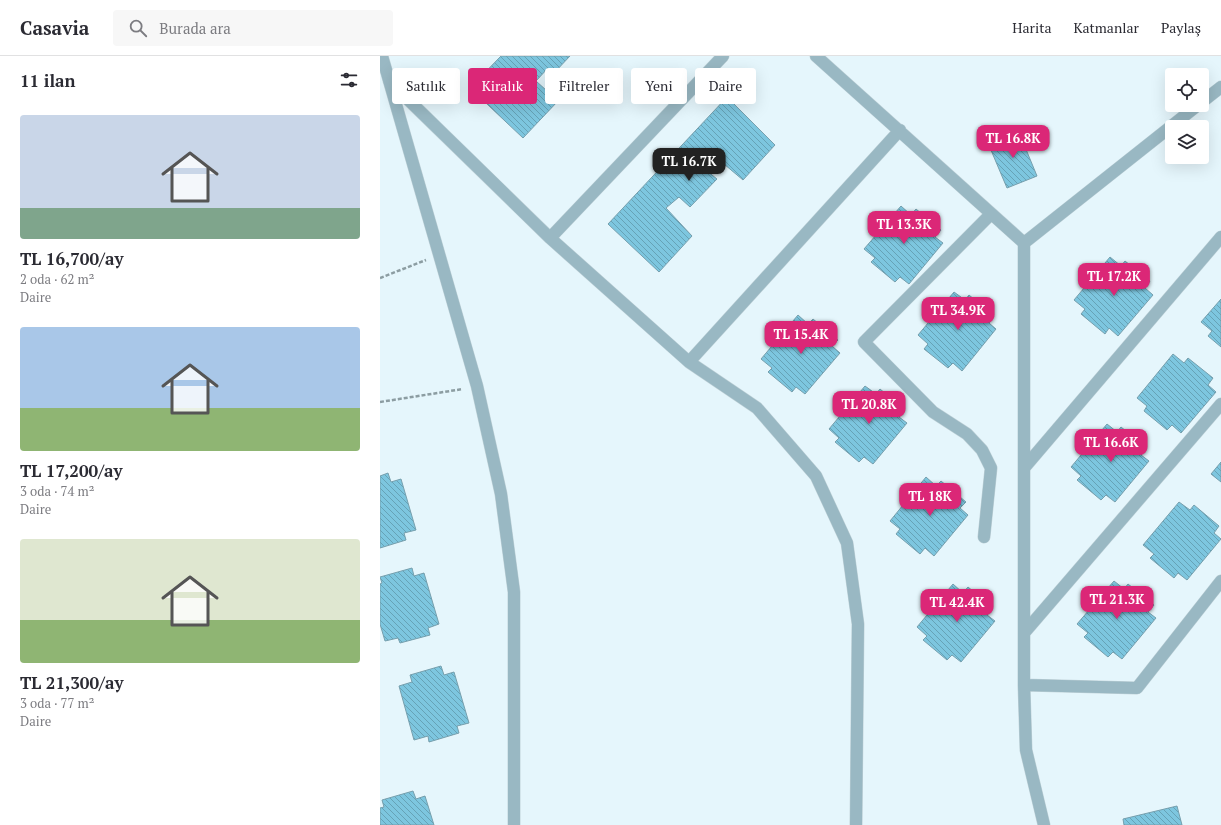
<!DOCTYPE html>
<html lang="tr">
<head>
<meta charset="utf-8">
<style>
  :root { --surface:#fff; --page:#f7f7f7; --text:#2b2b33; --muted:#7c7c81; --line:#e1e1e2; --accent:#db2777 }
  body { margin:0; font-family:"PT Serif",serif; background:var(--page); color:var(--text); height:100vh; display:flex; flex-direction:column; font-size:15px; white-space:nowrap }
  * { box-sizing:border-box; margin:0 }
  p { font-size:13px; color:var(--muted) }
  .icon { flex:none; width:22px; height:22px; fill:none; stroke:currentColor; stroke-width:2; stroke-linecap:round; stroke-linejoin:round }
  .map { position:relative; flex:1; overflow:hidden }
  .panel { display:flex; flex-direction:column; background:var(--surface); width:380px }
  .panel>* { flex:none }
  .guide { position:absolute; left:12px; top:12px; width:380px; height:36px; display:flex; gap:8px }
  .fabs { position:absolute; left:785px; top:12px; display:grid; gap:8px }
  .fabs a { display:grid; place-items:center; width:44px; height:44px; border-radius:4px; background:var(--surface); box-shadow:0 4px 16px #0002; font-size:20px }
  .price { position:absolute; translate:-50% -34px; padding:0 9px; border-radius:8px; background:var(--accent); color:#fff; font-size:13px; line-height:26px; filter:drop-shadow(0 1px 2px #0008) }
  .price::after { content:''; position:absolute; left:50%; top:24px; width:12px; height:9px; margin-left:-6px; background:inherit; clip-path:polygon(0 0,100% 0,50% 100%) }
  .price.active { background:#222; color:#fff }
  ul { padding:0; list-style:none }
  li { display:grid; align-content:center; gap:8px; height:212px; padding:0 20px }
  li span { display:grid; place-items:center; height:124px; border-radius:4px; color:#555 }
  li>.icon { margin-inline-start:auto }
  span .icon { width:72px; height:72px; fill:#fffc; stroke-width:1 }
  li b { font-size:17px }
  h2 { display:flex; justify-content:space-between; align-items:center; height:48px; padding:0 20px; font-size:17px }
  .chip { padding:0 14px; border-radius:4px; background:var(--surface); box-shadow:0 4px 16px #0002; font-size:14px; line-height:36px }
  .chip.active { background:var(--accent); color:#fff }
  header { display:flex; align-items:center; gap:24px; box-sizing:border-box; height:56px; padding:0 20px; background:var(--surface); border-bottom:1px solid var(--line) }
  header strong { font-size:19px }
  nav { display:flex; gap:22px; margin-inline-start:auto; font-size:14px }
  .search { width:280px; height:36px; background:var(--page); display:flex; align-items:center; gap:10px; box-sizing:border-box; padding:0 14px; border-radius:4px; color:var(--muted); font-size:15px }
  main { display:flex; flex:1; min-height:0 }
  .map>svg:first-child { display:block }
  .building { fill:url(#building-back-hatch); stroke:#769fad }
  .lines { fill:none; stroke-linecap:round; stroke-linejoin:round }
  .minor-casing { stroke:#c2d3d9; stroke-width:13 }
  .path { stroke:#8c9da2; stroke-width:2.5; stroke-dasharray:4 2; stroke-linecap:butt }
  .minor { stroke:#99b8c3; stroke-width:12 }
</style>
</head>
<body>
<header>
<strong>Casavia</strong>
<div class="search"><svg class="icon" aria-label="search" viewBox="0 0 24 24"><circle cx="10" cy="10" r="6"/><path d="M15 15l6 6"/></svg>Burada ara</div>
<nav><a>Harita</a><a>Katmanlar</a><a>Paylaş</a></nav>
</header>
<main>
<section class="panel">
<h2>11 ilan<svg class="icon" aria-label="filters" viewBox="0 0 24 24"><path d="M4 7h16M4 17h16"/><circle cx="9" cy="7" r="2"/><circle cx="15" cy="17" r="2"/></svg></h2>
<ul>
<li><span style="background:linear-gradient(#c9d6e8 75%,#7fa58c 0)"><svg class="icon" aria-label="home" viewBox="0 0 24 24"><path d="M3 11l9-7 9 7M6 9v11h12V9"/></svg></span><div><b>TL 16,700/ay</b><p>2 oda · 62 m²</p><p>Daire</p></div></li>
<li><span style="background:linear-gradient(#a9c7e8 65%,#8fb573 0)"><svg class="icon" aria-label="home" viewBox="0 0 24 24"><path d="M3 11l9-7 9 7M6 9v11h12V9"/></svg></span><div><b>TL 17,200/ay</b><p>3 oda · 74 m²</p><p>Daire</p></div></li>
<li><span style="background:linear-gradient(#dfe7d0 65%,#8fb573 0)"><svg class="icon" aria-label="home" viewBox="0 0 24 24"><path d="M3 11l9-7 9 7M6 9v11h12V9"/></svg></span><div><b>TL 21,300/ay</b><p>3 oda · 77 m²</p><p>Daire</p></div></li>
</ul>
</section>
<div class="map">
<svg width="841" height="769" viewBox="0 0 841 769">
  <defs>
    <pattern id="building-back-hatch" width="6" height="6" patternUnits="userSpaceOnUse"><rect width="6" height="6" fill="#7dc6df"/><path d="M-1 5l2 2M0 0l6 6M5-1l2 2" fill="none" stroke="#66a2b6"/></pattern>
  </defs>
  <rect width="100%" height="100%" fill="#e5f6fc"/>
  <path class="building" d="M121,0H190L174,17L168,12L156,25L178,45L143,82L90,32Z
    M347,41L395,89L363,124L338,103L327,115L337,123L310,151L299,141L286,152L312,180L279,216L228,168Z
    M638,74L657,120L627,132L608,87Z
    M521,150L531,159L536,153L561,174L555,181L563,187L529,228L520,221L515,226L491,206L495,202L484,193Z
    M730,201L741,210L745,205L770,225L765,232L773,239L738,280L729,272L725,278L701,258L705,253L694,244Z
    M574,236L585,244L589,239L614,260L609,267L616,273L582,315L573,307L568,312L544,293L548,288L538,279Z
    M841,243V291L828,280L832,275L821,266Z
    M418,259L428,268L433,263L458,284L452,290L460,297L425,338L416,331L412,336L388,316L392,312L381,303Z
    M793,298L804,307L808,302L833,322L828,329L836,336L801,377L792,369L787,374L764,355L767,350L757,342Z
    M485,330L496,338L500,333L525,354L519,361L527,367L493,408L484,401L479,406L455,386L459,382L449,373Z
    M727,368L737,376L741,371L767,392L761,399L769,405L735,446L726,439L721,444L697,424L701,420L691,411Z
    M841,406V426L831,418Z
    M8,417L11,426L21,423L36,474L24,477L26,484L0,492V420Z
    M546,421L556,430L561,425L586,446L580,452L588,459L554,500L545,492L540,498L516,478L520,473L510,465Z
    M799,446L810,454L814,449L839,470L834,477L841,483L807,524L798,517L794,522L770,502L774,498L763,489Z
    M32,512L34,520L44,517L59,568L48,572L50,579L20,587L18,582L5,585L0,568V528L2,527L0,521Z
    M734,525L744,533L748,528L774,549L768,556L776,562L742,603L733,596L728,601L704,581L708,577L697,568Z
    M573,528L583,537L588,531L613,552L607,559L615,565L581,606L572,599L567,604L543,584L547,580L537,571Z
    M61,610L64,619L74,616L89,667L77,670L79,677L49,686L48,680L34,684L19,630L32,626L30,619Z
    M33,735L36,743L45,740L54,769H0V752L4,751L2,744Z
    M797,750L802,769H744L743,763Z"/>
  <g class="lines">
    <g class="minor-casing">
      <path id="minor" d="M2,0L97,330L121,438L134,536V769
        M436,0L644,187V629L646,694L664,769
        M9,25L170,182L309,306L377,352L436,420L467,487L478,568L476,769
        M822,46L841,31
        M170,182L343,0
        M644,187L818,49
        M309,306L520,74
        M644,412L841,181
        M604,481L611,412L602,394L587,378L553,356L484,286L611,158
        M644,577L841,348
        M644,629L757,632L841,525"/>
    </g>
    <path class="path" d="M0,222L46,204
      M0,346L83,333"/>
    <use href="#minor" class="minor"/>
  </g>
</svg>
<div class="fabs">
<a><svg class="icon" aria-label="locate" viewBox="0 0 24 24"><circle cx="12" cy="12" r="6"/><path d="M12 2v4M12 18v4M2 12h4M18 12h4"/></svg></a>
<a><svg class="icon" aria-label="layers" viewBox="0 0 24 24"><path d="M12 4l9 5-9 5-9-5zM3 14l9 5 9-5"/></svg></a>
</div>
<b class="price" style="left:633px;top:103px">TL 16.8K</b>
<b class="price active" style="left:309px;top:126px">TL 16.7K</b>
<b class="price" style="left:524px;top:189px">TL 13.3K</b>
<b class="price" style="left:734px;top:241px">TL 17.2K</b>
<b class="price" style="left:578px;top:275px">TL 34.9K</b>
<b class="price" style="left:421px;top:299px">TL 15.4K</b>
<b class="price" style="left:489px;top:369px">TL 20.8K</b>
<b class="price" style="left:731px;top:407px">TL 16.6K</b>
<b class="price" style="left:550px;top:461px">TL 18K</b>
<b class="price" style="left:737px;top:564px">TL 21.3K</b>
<b class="price" style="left:577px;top:567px">TL 42.4K</b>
<div class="guide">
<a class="chip">Satılık</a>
<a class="chip active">Kiralık</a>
<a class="chip">Filtreler</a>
<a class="chip">Yeni</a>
<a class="chip">Daire</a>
</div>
</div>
</main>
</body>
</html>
